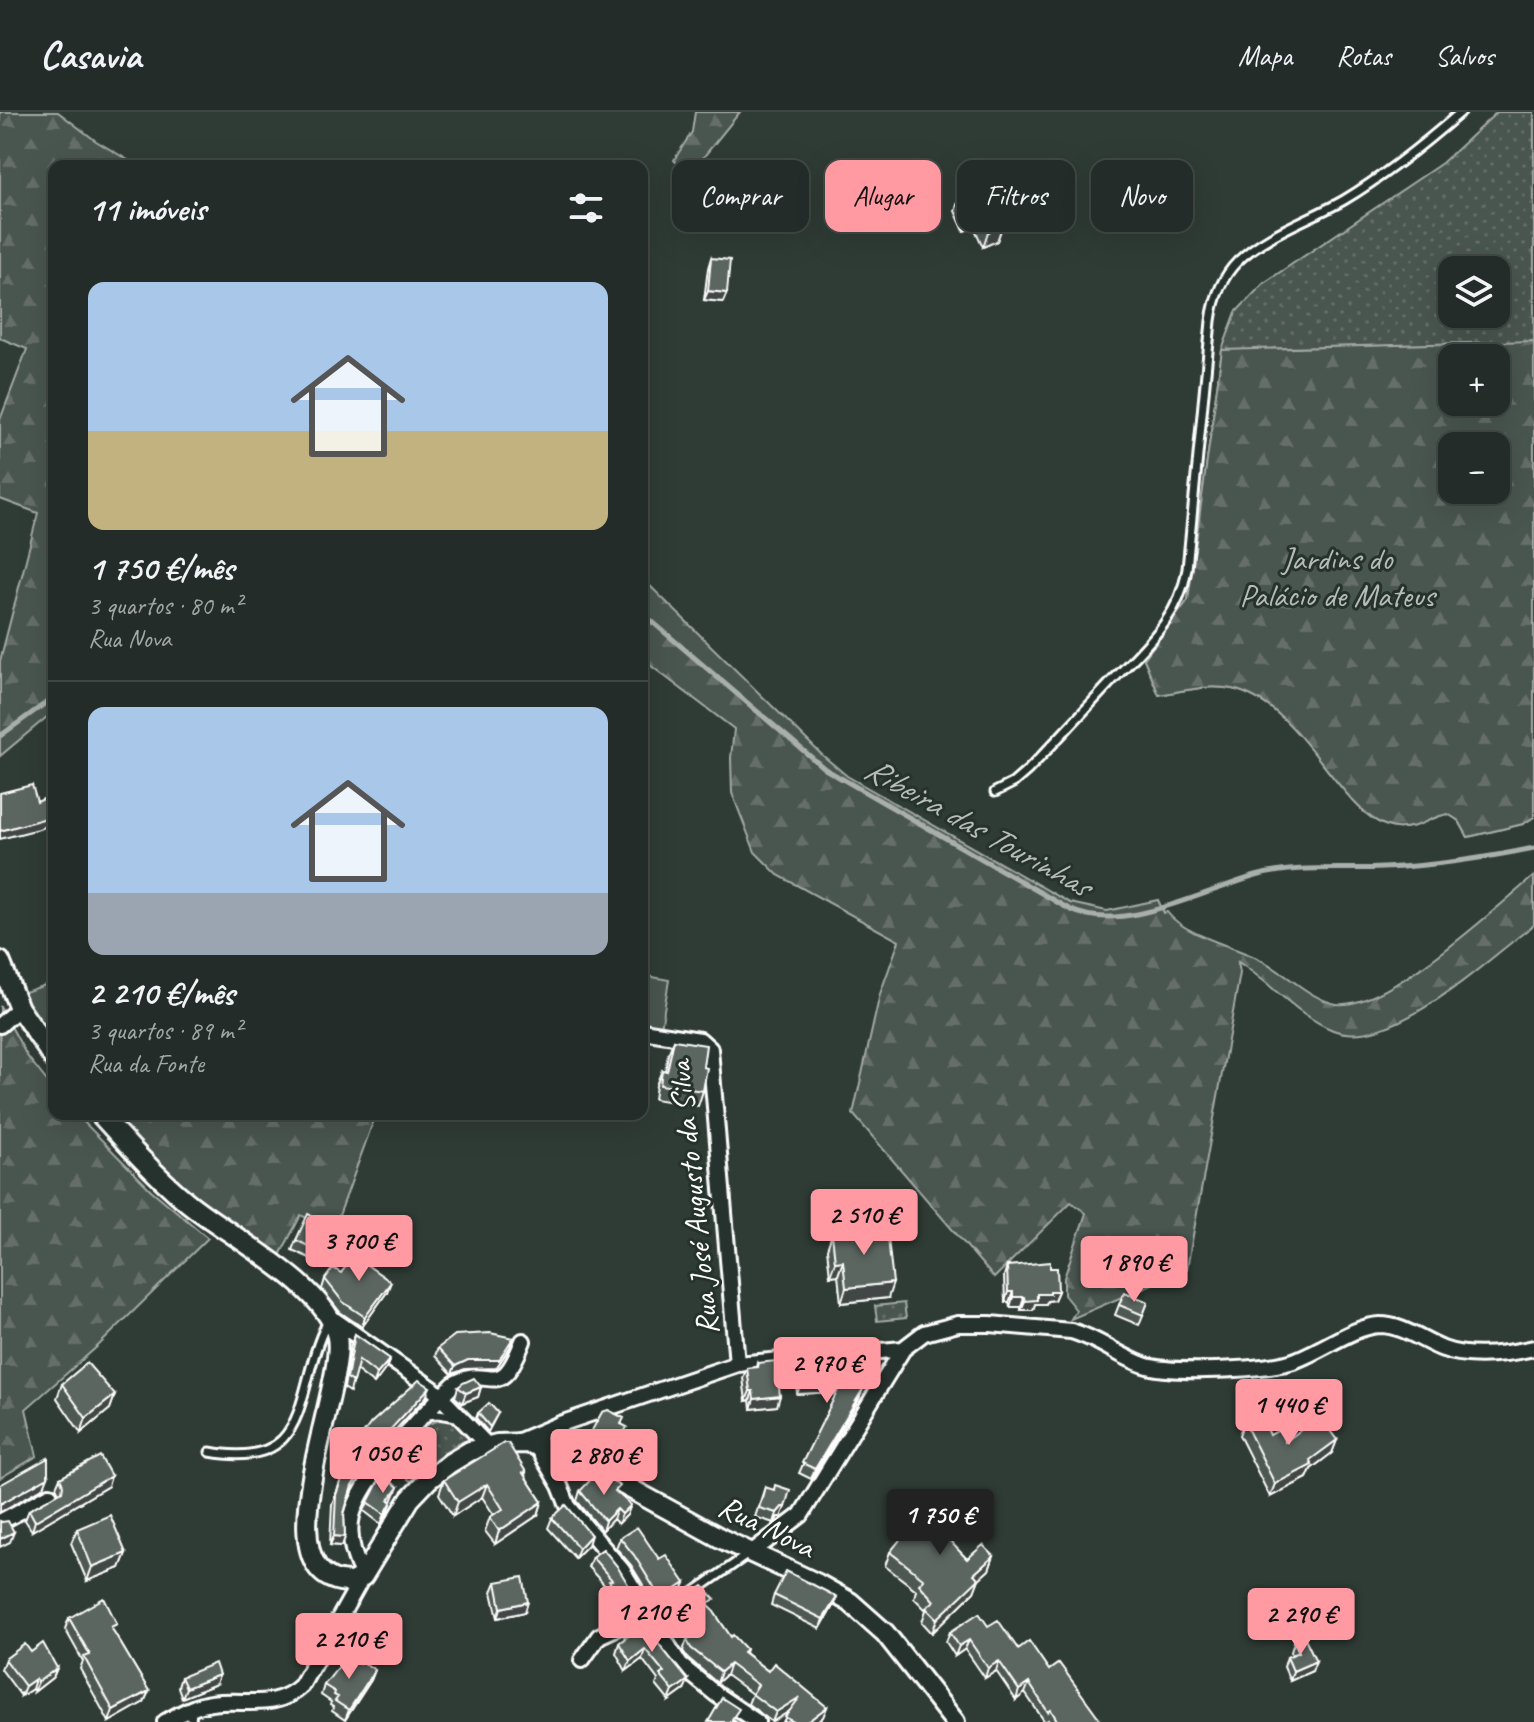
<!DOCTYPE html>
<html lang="pt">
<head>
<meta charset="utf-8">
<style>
  :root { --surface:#232c28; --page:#2f3834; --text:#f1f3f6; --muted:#a3a7a8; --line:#404845; --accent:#ff9aa2 }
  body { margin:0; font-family:Caveat,sans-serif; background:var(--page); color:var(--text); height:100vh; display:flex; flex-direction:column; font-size:30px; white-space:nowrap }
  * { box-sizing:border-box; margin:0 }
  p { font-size:26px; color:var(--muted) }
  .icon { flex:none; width:44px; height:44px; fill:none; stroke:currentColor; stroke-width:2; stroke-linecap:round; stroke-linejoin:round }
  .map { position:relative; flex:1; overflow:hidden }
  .details { position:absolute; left:48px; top:48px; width:600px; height:960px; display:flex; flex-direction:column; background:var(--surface); border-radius:16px; box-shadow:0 8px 32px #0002,0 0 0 2px var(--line) }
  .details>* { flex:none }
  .top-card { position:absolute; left:672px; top:48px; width:742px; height:72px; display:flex; gap:16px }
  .buttons { position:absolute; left:1438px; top:144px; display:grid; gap:16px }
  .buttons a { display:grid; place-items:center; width:72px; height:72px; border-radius:16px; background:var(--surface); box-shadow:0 8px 32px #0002,0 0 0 2px var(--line); font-size:40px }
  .price { position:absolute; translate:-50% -68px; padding:0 18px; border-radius:8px; background:var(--accent); color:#111; font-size:26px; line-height:52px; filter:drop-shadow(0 2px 4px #0008) }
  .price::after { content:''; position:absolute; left:50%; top:48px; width:24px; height:18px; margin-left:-12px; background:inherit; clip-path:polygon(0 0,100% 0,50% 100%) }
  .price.active { background:#222; color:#fff }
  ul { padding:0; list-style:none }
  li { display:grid; align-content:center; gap:16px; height:424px; padding:0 40px }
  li+li { border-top:2px solid var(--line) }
  li span { display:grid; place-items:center; height:248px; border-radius:16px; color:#555 }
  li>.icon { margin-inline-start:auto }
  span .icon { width:144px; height:144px; fill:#fffc; stroke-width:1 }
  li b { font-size:34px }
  h2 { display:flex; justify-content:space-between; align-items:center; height:96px; padding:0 40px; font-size:34px }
  .chip { padding:0 28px; border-radius:16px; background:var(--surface); box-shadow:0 8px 32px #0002,0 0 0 2px var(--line); font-size:28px; line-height:72px }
  .chip.active { background:var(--accent); color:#111 }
  header { display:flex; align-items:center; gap:48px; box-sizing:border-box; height:112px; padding:0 40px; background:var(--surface); border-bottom:2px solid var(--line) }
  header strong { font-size:38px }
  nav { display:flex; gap:44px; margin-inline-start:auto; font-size:28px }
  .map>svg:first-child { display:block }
  .grass { fill:url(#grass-dots); stroke:#a4aaa7; stroke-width:2; fill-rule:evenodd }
  .forest { fill:url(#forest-firs); stroke:#a4aaa7; stroke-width:2; fill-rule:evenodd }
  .garden { fill:#4a544f; stroke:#a4aaa7; stroke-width:2 }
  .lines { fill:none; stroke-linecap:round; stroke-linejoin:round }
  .stream { stroke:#a9afac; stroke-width:5 }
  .service-casing { stroke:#fff; stroke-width:13 }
  .minor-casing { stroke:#fff; stroke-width:20 }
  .tertiary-casing { stroke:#fff; stroke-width:24 }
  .service { stroke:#26332d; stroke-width:7 }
  .minor { stroke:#26332d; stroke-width:14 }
  .tertiary { stroke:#26332d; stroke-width:18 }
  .wall { fill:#4e5853; stroke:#fff; stroke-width:2 }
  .shaded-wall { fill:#404744; stroke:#fff; stroke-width:2 }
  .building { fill:#5b6661; stroke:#fff; stroke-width:2 }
  .labels { text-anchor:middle; stroke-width:6; stroke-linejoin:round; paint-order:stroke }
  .park-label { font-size:32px; fill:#b7bbb9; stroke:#26332d }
  .street-label { font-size:32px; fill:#fff; stroke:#26332d }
  .water-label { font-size:34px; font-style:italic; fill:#b8bcba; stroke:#26332d }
</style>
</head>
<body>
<header>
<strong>Casavia</strong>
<nav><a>Mapa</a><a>Rotas</a><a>Salvos</a></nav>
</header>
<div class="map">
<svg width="1534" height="1610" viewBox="0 0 1534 1610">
  <defs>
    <pattern id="grass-dots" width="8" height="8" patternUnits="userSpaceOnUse" patternTransform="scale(2)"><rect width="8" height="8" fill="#4a544f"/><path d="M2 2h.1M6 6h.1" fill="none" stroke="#656e69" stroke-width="1.8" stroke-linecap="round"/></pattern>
    <pattern id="forest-firs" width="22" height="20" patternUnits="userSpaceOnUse" patternTransform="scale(2)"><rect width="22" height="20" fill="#4a544f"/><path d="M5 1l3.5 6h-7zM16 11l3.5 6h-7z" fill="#656e69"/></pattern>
  </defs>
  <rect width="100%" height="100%" fill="#2f3b35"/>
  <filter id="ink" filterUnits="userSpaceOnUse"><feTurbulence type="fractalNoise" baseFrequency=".0125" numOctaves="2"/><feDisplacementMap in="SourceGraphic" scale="16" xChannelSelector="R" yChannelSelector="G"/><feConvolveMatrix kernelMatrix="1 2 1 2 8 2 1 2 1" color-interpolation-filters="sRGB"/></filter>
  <g filter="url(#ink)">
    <path class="grass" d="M1497,0H1534V705L1523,712L1468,725L1459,709L1448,702C1430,705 1416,718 1396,716C1342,710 1306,593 1232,577C1208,572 1182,579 1159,583L1144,547L1188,488L1222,238L1236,200L1264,171L1442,51ZM1452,158H1496V202H1452ZM1452,246H1496V290H1452ZM1452,334H1496V378H1452Z
      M904,1191L906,1206L877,1209L875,1194Z
      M447,1307L463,1314L475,1326L458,1331L410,1369L390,1351C405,1332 420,1309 447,1307Z"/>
    <path class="forest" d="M0,0H58L96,29L138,54H54V599L0,644V549L38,401L0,387V308L27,237L0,226Z
      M695,0H740L689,63L674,48L692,20Z
      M1534,229V705L1523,712L1468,725L1459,709L1448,702C1430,705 1416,718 1396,716C1342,710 1306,593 1232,577C1208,572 1182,579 1159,583L1144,547L1188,488L1222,238ZM1452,246H1496V290H1452ZM1496,334V378H1452V334Z
      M642,466L821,642L847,664L1070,791L1107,799L1158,788L1164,801L1167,800C1184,823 1233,834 1259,847C1284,859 1305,883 1332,891C1380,905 1497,795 1534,764V813C1488,846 1393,941 1333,918C1298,904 1270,870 1238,850L1240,861L1187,1157L1071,1207L1076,1198L1064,1183V1166L1086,1101L1071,1090L994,1166L853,1002L880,882L899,829L778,763L755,740L732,681L731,646L734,617L642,547Z
      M54,870V935L22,881Z
      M0,894L27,944L54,978V1002H76L151,1078L208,1126L99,1233L26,1297L37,1344L0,1366Z
      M112,1002H376L333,1120L301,1103L279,1145L220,1108L159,1054Z"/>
    <path class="garden" d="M642,863L669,868L661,916L642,913Z"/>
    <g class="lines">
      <path class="stream" d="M642,501L825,657L1069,797C1122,823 1202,779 1256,764C1296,753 1342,758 1383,756C1433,754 1485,746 1534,736
        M0,624L54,585"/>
      <g class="service-casing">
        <path id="service" d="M995,680L1013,671L1028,658C1055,630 1082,601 1109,572C1142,537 1179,508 1187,457L1211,209C1214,186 1221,166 1238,149C1267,121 1309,108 1344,88C1386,63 1424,32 1461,0
          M426,1303L438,1302L457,1305
          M210,1340C315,1359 293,1278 327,1211
          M652,1509L747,1443
          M191,1610L192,1597"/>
      </g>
      <g class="minor-casing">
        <path id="minor" d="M0,913L19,896
          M642,919L700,928L710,937L737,1252
          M330,1205L433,1277L488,1334
          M903,1237L924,1221L958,1212H990L1071,1219C1098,1226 1118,1244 1144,1253C1170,1262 1262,1258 1290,1250C1318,1242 1352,1214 1380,1213C1403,1213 1422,1229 1443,1237C1470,1247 1507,1242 1534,1236
          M517,1330L560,1312L737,1252L903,1237L801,1403L752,1440
          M535,1332L560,1374L568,1394L622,1458L680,1553L717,1583L757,1610
          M0,1410L50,1383
          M582,1548L599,1524L648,1501
          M165,1610C180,1602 195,1593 211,1591C244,1586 274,1599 301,1574L363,1464C354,1446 347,1425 352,1404C361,1365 425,1300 454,1272C491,1250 498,1294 523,1229"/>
      </g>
      <g class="tertiary-casing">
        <path id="tertiary" d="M0,849L19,896L54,947
          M100,1002C127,1032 155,1063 186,1089C225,1122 328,1174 337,1225C347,1274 255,1471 352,1470L363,1464L410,1387L428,1368L450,1351L470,1339L497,1332L525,1331L544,1335L602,1361L722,1427L818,1472L850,1490L885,1521L955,1610"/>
      </g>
      <use href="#service" class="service"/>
      <use href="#minor" class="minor"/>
      <use href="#tertiary" class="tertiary"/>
    </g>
    <path class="wall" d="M985,77L1006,101L998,105L1002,115L997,129L983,135L974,115L964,119L955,99L960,84Z
      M711,146L723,190L704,188L708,156Z
      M674,928L703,955V979L698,994L654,987L656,973L662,958L665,959L668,942Z
      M334,1115L318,1150L292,1138L296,1128Z
      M832,1122L888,1186L841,1191L838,1163L830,1164L827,1137Z
      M1007,1154L1050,1156L1058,1179L1054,1188L1047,1189L1046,1192H1035L1033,1198H1021V1195H1010L1009,1190H1005L1004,1164Z
      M369,1155L387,1180L362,1215L340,1200L322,1177L325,1167L341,1161Z
      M1124,1180L1148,1190L1139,1213L1115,1203Z
      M355,1222L390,1247L386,1256L374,1272L356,1258L350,1280L344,1276L351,1232Z
      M513,1226L510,1235L496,1256L465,1257L452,1262L435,1244L438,1236Z
      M799,1247L829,1260L859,1287L811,1367L799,1361L837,1280L797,1282L795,1257Z
      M757,1251L777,1294L751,1297L750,1288L746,1289L743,1266L747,1256L756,1255Z
      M62,1272L115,1283L110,1297L81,1321L57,1286Z
      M458,1275H481L478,1285L462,1291L455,1285Z
      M426,1285L383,1331L350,1382L344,1401L345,1425L342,1434L330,1433L332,1392L353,1335Z
      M478,1301H498L488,1320L476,1306Z
      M1244,1310L1285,1330L1337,1328L1332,1341L1311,1357L1307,1366L1270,1385L1239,1323Z
      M622,1312L623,1325L618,1336L613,1333L608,1343L587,1332L590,1322Z
      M526,1360L525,1364L542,1390L538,1403L495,1432L485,1419L490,1405L494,1403L482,1385L453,1404L439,1382L444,1368Z
      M111,1364L108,1374L32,1419L25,1408L29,1398L59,1381L56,1375L60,1366Z
      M398,1375L388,1399L381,1412L364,1399L368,1390Z
      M765,1375L781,1405H778L774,1411L755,1405Z
      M580,1379L627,1403L618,1412L613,1407L602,1419L577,1389Z
      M552,1406L588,1433L575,1446L548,1416Z
      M77,1417L126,1441L120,1456L87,1469L71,1431Z
      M959,1419L949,1429L967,1447L994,1444L989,1458L979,1467L974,1480L932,1521L922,1510L926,1498L914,1486L916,1478L885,1454L890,1440Z
      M620,1426L659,1447L685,1471L681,1481L658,1497L631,1453L616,1436Z
      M603,1437L634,1497L614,1506L605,1491L608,1483L606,1479L607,1476L588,1455L592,1445Z
      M496,1470L525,1500L498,1506L492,1480Z
      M689,1483L711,1496L731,1525L746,1537L745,1541L768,1559L827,1595L823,1605L817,1610H783L789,1599L772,1610L748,1592L752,1582L726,1563L717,1571L688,1546L683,1539L687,1528L699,1517L686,1494Z
      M774,1483L833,1494L820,1517L771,1493Z
      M69,1506L114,1520L149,1579L144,1590L109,1610L80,1557L83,1549L65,1517Z
      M645,1506L642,1512L688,1568L684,1578L669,1589L656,1573L658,1568L642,1547L626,1559L616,1541L619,1531L625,1526L624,1524L627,1514Z
      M988,1514L1049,1558L1102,1610H1049L1048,1608L1045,1610L1025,1581L1016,1588L996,1559L985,1566L965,1537L955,1544L946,1530L950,1520Z
      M1294,1530L1312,1559L1290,1569L1284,1555L1287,1545L1292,1543L1291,1540Z
      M31,1540L57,1556L53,1565L34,1580L32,1577L21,1584L1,1557L5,1547Z
      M359,1551L375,1558L371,1568L345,1608L332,1599L333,1595L330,1593L331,1590L321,1583L324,1573Z
      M181,1565L216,1572L182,1586L178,1575Z"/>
    <path class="shaded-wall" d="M1011,87L1006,101L988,109L993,94Z
      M980,100L974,115L964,119L969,105Z
      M1002,115L997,129L983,135L988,120Z
      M708,179L727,181L723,190L704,188Z
      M54,702V710L39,717L0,727V719Z
      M843,1149L838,1163L830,1164L835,1150Z
      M391,1170L387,1180L362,1215L365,1205Z
      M893,1171L888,1186L841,1191L846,1176Z
      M1050,1179H1058L1054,1188L1047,1189L1046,1192H1035L1033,1198H1021L1025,1189L1037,1182Z
      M1008,1180H1013L1009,1190H1005Z
      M1013,1185H1024L1021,1195H1010Z
      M513,1226L510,1235L496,1256L465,1257L452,1262L455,1254Z
      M390,1247L386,1256L374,1272L377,1262Z
      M842,1270L838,1280L797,1282L801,1272Z
      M430,1275L426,1285L383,1331L349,1383L352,1374L386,1322Z
      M481,1275L478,1285L462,1291L466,1281Z
      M863,1277L859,1287L811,1367L815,1357Z
      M750,1279H753L750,1288L746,1289Z
      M115,1283L110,1297L81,1321L86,1306Z
      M780,1284L777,1294L751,1297L754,1287Z
      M1337,1328L1332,1341L1311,1357L1307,1366L1270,1385L1275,1372Z
      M111,1364L108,1374L32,1419L35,1409Z
      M48,1365L44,1375L0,1400V1392Z
      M487,1372L482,1385L453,1404L458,1390Z
      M392,1389L388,1399L381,1412L385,1402Z
      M542,1390L538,1403L495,1432L499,1419Z
      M631,1393L627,1403L618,1412L622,1402Z
      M782,1395H785L781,1405H778L774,1411L777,1401Z
      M617,1397L613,1407L602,1419L605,1409Z
      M964,1405L959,1419L940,1438L945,1424Z
      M14,1420L10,1430L0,1435V1427Z
      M591,1423L588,1433L575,1446L579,1436Z
      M334,1424L345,1425L342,1434L330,1433Z
      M126,1441L120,1456L87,1469L92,1455Z
      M994,1444L989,1458L979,1467L974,1480L932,1521L937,1507L974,1462Z
      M685,1471L681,1481L658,1497L661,1487Z
      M837,1485L833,1494L820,1517L823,1507Z
      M637,1487L634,1497L614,1506L618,1496Z
      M528,1490L525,1500L498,1506L501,1496Z
      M969,1528L965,1537L955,1544L959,1534Z
      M645,1537L642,1547L626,1559L630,1549Z
      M999,1549L996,1559L985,1566L988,1556Z
      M1316,1549L1312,1559L1290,1569L1293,1559Z
      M730,1552L726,1563L717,1571L721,1560Z
      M57,1556L53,1565L34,1580L38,1570Z
      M375,1558L371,1568L345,1608L349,1598Z
      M219,1563L216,1572L182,1586L186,1576Z
      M35,1567L32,1577L21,1584L25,1574Z
      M688,1568L684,1578L669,1589L673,1579Z
      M1029,1571L1025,1581L1016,1588L1019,1578Z
      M149,1579L144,1590L109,1610L113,1598Z
      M800,1585L796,1595L772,1610L776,1600Z
      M827,1595L823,1605L817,1610H807Z"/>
    <path class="building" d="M1004,69L1011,87L993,94L1002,115L988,120L980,100L969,105L960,84L984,74L985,77Z
      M711,146L730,148L727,181L708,179Z
      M32,673L37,690L54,682V702L43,707L0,719V681Z
      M674,928L706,933L703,955L707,956L703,979L660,973L662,958L667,959Z
      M308,1102L334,1115L322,1141L296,1128Z
      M887,1117L893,1171L846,1176L843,1149L835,1150L832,1122Z
      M361,1134L374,1143L367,1153L391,1170L365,1205L343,1190L325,1167L333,1156L341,1161Z
      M1050,1150V1156H1057L1058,1179H1050V1182H1037V1188L1025,1189L1024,1185H1013V1180H1008L1007,1154Z
      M1124,1180L1148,1190L1143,1203L1119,1193Z
      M490,1221L513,1226L499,1248H468L455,1254L438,1236L455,1223Z
      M355,1222L390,1247L377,1262L359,1248L353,1270L347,1266Z
      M828,1244L829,1260L863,1277L815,1357L802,1351L842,1270L801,1272L799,1247Z
      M776,1249L780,1284L754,1287L753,1279H750L747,1256L758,1255L757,1251Z
      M87,1251L115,1283L86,1306L62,1272Z
      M474,1266L481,1275L466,1281L458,1275L463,1271Z
      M419,1268L430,1275L386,1322L352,1374L344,1401L345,1425L334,1424L336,1383L353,1335L371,1311Z
      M489,1291L498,1301L490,1315L478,1301Z
      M608,1298L624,1306L621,1312L627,1315L621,1326L616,1324L612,1333L590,1322L602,1300Z
      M1260,1302L1270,1323L1279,1318L1285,1330L1319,1304L1337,1328L1310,1348L1312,1353L1275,1372L1244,1310Z
      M504,1331H508L526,1360L523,1361L542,1390L499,1419L490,1405L503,1397L487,1372L458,1390L444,1368Z
      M100,1344L111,1364L35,1409L29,1398L62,1379L63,1373L60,1366Z
      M48,1346V1365L0,1392V1373Z
      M597,1361L620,1374L615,1379L631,1393L622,1402L617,1397L605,1409L580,1379Z
      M382,1363L398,1375L389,1388L392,1389L385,1402L368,1390Z
      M775,1373L790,1378L785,1395H782L777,1401L759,1396L765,1375L774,1378Z
      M942,1384L964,1405L945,1424L967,1447L983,1433L994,1444L974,1462L979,1467L937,1507L926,1496L934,1489L919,1472L924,1467L890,1440L913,1412Z
      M566,1393L591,1423L579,1436L552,1406Z
      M110,1403L126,1441L92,1455L77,1417Z
      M0,1409L2,1410L8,1409L14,1420L0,1427Z
      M637,1415L659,1447L666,1443L685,1471L661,1487L634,1443L620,1426Z
      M603,1437L617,1454L637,1487L618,1496L609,1481L615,1478L609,1469L612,1468L592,1445Z
      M786,1459L837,1485L823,1507L774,1483Z
      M523,1465L528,1490L501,1496L496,1470Z
      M703,1474L715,1487L708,1491L731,1525L733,1523L746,1537L743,1540L768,1559L774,1551L827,1595L807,1610H794L785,1605L800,1585L776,1600L752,1582L758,1573L730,1552L721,1560L691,1536L687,1528L706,1511L689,1483Z
      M104,1486L117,1512L111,1515L149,1579L113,1598L84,1545L90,1543L69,1506Z
      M979,1501L988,1514L998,1508L1018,1537L1029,1529L1049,1558L1059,1551L1102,1610H1058L1051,1598L1048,1600L1029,1571L1019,1578L999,1549L988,1556L969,1528L959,1534L950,1520Z
      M645,1506L641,1510L688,1568L673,1579L660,1563L664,1560L645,1537L630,1549L619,1531L632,1521L627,1514Z
      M1305,1526L1316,1549L1293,1559L1287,1545L1299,1540L1294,1530Z
      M43,1531L57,1556L38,1570L35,1567L25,1574L5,1547L25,1532L31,1540Z
      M348,1543L359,1551L361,1549L375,1558L349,1598L335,1589L338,1585L334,1583L335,1580L324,1573Z
      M215,1551L219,1563L186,1576L181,1565Z
      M722,1586L739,1597L732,1607L736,1610H708Z"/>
  </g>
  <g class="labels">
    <g class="park-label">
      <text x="1337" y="457">Jardins do<tspan x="1337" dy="37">Palácio de Mateus</tspan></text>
    </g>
    <g class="street-label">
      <text transform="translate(693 1086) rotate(-96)" y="11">Rua José Augusto da Silva</text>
      <text transform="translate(767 1414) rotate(26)" y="11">Rua Nova</text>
    </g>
    <g class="water-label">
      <text transform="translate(978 714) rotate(29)" y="12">Ribeira das Tourinhas</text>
    </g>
  </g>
</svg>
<div class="buttons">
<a><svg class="icon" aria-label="layers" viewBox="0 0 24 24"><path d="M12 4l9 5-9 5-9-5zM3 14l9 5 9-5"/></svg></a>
<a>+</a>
<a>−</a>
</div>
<b class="price" style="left:864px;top:1145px">2 510 €</b>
<b class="price" style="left:359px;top:1171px">3 700 €</b>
<b class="price" style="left:1134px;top:1192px">1 890 €</b>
<b class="price" style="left:827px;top:1293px">2 970 €</b>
<b class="price" style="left:1289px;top:1335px">1 440 €</b>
<b class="price" style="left:383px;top:1383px">1 050 €</b>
<b class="price" style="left:604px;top:1385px">2 880 €</b>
<b class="price active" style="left:940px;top:1445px">1 750 €</b>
<b class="price" style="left:652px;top:1542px">1 210 €</b>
<b class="price" style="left:1301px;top:1544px">2 290 €</b>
<b class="price" style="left:349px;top:1569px">2 210 €</b>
<div class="top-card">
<a class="chip">Comprar</a>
<a class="chip active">Alugar</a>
<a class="chip">Filtros</a>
<a class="chip">Novo</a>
</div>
<section class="details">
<h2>11 imóveis<svg class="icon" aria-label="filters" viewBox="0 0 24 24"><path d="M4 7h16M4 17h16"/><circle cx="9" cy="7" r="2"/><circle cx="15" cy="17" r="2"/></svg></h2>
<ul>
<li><span style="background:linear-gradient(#a9c7e8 60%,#c2b280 0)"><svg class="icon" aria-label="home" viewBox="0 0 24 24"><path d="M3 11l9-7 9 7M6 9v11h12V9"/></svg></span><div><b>1 750 €/mês</b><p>3 quartos · 80 m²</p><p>Rua Nova</p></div></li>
<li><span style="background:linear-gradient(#a9c7e8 75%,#9aa5b1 0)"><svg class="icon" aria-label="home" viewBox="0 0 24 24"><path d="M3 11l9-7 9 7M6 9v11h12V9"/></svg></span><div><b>2 210 €/mês</b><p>3 quartos · 89 m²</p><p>Rua da Fonte</p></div></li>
</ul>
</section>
</div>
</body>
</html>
